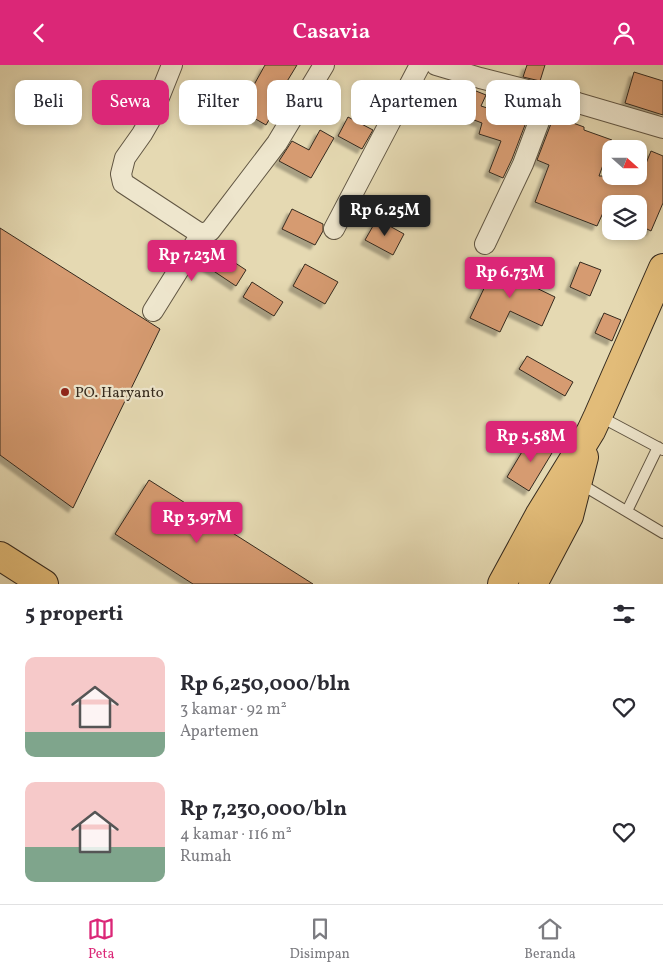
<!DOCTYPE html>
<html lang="id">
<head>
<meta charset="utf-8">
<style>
  :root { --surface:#fff; --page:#f2f2f3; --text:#2b2b33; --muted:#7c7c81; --line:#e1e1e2; --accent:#db2777 }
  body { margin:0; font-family:Vollkorn,serif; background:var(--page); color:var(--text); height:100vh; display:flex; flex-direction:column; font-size:19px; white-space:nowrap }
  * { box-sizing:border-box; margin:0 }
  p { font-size:16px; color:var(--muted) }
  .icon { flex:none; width:28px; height:28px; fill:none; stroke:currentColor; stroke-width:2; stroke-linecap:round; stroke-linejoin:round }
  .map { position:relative; height:519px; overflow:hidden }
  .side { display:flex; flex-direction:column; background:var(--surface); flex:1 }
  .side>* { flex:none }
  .guide { position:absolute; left:15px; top:15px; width:634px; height:45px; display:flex; gap:10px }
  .needle { width:32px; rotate:111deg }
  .controls { position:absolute; left:602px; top:75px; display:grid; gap:10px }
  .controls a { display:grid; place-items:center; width:45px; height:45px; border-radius:10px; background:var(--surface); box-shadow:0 2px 8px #0003; font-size:25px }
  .price { position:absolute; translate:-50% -42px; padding:0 11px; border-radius:5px; background:var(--accent); color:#fff; font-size:16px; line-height:32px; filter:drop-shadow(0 1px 2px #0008) }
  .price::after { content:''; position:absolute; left:50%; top:30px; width:15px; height:11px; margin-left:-8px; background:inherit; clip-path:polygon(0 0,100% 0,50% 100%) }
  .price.current { background:#222; color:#fff }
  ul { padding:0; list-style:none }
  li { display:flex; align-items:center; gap:15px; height:125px; padding:0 25px }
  li span { display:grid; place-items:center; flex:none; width:140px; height:100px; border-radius:10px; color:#555 }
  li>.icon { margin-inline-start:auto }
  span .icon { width:60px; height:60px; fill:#fffc; stroke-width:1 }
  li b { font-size:21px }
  h2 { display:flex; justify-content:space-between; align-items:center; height:60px; padding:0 25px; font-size:21px }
  .pill { padding:0 18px; border-radius:10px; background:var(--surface); box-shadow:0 2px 8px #0003; font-size:18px; line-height:45px }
  .pill.current { background:var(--accent); color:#fff }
  header { display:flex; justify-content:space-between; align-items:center; height:65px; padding:0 25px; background:var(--accent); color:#fff; font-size:22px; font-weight:600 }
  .dock { display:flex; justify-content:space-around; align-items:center; height:70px; border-top:1px solid var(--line); background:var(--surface); font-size:14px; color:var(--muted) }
  .dock a { display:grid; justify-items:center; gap:2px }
  .dock .current { color:var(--accent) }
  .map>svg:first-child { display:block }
  .building { fill:#d69b71; stroke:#352a1e; filter:url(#shadow) }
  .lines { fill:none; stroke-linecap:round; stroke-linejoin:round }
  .service-casing { stroke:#615643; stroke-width:12 }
  .minor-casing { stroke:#615643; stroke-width:22 }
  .primary-casing { stroke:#352a1e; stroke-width:30 }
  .trunk-casing { stroke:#352a1e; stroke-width:30 }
  .service { stroke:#eee6cd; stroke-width:10 }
  .minor { stroke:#eee6cd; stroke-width:20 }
  .primary { stroke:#e2bc79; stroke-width:28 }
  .trunk { stroke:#e2bc79; stroke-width:28 }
  .poi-dot { fill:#8f2418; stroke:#eee6cd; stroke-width:2 }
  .labels { text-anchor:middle; stroke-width:4.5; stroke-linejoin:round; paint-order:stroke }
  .poi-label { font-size:15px; fill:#352a1e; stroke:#eee6cd; text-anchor:start }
</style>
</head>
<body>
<header><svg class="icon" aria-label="back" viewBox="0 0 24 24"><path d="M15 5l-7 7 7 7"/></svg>Casavia<svg class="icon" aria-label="person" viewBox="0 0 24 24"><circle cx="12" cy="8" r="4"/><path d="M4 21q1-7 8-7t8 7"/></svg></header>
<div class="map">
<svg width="663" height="519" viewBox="0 0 663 519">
  <defs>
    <filter id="shadow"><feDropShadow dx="-4.5" dy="4.5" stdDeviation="1" flood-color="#0004"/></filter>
  </defs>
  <rect width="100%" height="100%" fill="#e5d9b2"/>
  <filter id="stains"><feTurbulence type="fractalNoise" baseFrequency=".004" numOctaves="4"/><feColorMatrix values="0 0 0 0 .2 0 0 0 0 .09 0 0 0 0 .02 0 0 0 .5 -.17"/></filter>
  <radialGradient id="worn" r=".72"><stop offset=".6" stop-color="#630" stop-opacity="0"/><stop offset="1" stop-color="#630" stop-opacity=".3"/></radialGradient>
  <path class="building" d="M265,0H297L275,36L279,38L266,60L240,45Z
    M527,0H545L540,16L523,12Z
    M634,7L663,16V50L625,38Z
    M471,24L486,30L481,41L509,50L514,34L533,39L512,94L503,113L489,107L501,76L479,69L482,58L461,50Z
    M554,51L584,62V65L612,75L599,111H639V105L643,106L651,86L663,91V138L651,166L639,160V139H607L597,161L535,137L549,100L537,95Z
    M348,52L373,65L362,84L338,71Z
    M320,65L334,73L311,113L279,96L292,76L309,85Z
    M292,144L323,159V166L315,180L282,164Z
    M377,154L404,169L393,190L365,175Z
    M0,163L160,264L73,443L0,390Z
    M217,186L246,205L236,221L206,201Z
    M497,196L527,210L524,217L555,232L542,261L510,246L500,267L470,253Z
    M580,197L601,205L590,231L570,222Z
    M305,199L338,217L325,239L293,221Z
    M252,217L283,237L274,251L243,232Z
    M604,248L621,255L612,276L595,268Z
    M527,291L573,317L565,331L519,304Z
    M532,370L555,383L529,426L507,412Z
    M149,415L313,519H193L115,469Z"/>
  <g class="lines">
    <g class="service-casing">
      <path id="service" d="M599,351L663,385
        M579,418L663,468
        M627,446L658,382"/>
    </g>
    <g class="minor-casing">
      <path id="minor" d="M172,0L150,55L142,69L125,93L121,109L123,118L196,166L201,169L210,166L277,78L324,0
        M436,0L480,13L578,38L663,63
        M334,164L420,0
        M485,179L523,99L549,30
        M153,246L201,169"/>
    </g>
    <g class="primary-casing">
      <path id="primary" d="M502,519L540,449L591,366L598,351L663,203
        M533,519L569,451L584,392"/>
    </g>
    <g class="trunk-casing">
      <path id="trunk" d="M0,491L44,519"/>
    </g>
    <use href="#service" class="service"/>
    <use href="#minor" class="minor"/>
    <use href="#primary" class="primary"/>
    <use href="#trunk" class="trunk"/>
  </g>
  <circle class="poi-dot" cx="65" cy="327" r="5"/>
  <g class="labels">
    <g class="poi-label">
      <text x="75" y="332">PO. Haryanto</text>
    </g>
  </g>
  <rect width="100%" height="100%" filter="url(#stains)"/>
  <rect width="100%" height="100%" fill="url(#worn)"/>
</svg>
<div class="controls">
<a><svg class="needle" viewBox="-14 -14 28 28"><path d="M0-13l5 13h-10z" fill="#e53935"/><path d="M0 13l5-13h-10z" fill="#7c7c81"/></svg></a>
<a><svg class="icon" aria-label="layers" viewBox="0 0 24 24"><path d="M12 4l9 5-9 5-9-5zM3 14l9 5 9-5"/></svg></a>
</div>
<b class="price current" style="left:385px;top:172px">Rp 6.25M</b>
<b class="price" style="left:192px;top:217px">Rp 7.23M</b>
<b class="price" style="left:510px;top:234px">Rp 6.73M</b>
<b class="price" style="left:531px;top:398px">Rp 5.58M</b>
<b class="price" style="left:197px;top:479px">Rp 3.97M</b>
<div class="guide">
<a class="pill">Beli</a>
<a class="pill current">Sewa</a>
<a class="pill">Filter</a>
<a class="pill">Baru</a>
<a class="pill">Apartemen</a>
<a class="pill">Rumah</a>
</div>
</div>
<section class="side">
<h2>5 properti<svg class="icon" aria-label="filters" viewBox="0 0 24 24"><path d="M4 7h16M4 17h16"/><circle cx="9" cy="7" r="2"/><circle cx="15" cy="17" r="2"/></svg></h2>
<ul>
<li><span style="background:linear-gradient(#f6c9c9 75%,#7fa58c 0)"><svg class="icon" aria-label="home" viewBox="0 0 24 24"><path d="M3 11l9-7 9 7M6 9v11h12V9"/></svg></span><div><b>Rp 6,250,000/bln</b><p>3 kamar · 92 m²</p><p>Apartemen</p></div><svg class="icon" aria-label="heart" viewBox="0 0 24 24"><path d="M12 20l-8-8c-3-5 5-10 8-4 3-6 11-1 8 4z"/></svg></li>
<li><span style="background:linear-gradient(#f6c9c9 65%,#7fa58c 0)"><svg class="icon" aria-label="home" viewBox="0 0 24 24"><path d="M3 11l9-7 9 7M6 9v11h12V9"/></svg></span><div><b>Rp 7,230,000/bln</b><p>4 kamar · 116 m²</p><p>Rumah</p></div><svg class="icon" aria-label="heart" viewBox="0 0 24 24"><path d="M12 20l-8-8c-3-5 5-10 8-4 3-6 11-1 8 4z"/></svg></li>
</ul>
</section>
<nav class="dock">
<a class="current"><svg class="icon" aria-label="map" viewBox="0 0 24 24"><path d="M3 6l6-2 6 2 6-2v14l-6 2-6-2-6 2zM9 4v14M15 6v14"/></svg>Peta</a>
<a><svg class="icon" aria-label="saved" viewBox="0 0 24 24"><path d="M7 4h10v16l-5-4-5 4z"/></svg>Disimpan</a>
<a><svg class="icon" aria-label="home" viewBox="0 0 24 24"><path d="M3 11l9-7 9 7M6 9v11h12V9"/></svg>Beranda</a>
</nav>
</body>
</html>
